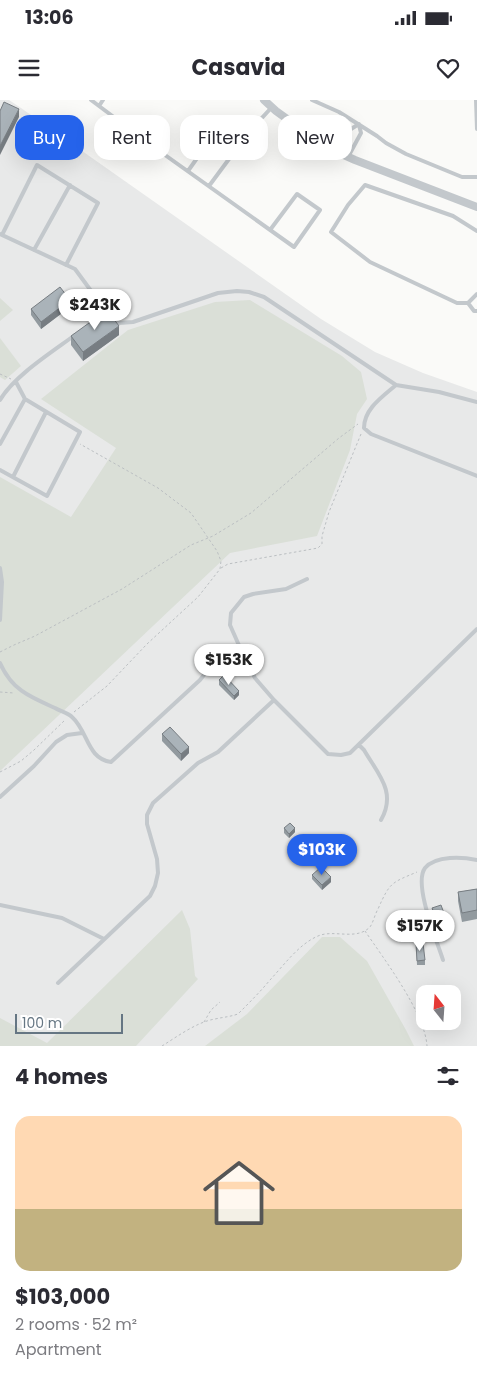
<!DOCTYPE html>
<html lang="en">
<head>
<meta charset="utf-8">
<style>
  :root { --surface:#fff; --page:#f2f2f3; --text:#2b2b33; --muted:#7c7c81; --line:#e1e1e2; --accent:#2563eb }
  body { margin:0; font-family:Poppins,sans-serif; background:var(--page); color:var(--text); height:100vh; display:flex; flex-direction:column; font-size:19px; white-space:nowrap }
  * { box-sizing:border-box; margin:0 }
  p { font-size:16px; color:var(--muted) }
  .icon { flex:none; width:28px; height:28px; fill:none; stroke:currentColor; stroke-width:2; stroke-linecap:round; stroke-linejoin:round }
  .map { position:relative; height:946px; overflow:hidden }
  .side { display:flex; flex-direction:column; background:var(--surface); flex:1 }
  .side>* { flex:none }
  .guide { position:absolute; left:15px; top:15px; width:448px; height:45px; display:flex; gap:10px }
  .needle { width:32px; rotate:343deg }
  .buttons { position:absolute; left:416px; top:885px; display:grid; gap:10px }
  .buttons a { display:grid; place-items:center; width:45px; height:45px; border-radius:10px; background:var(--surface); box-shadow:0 5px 20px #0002; font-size:25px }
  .scale { position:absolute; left:15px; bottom:12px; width:108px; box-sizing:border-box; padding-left:5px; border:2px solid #657683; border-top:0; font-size:14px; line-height:18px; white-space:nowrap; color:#657683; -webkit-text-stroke:4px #fff; paint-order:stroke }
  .price { position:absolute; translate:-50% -42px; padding:0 11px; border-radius:18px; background:#fff; color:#222; font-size:16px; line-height:32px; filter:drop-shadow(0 1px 2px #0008) }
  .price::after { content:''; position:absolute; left:50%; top:30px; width:15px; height:11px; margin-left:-8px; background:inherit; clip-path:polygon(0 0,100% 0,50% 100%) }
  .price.selected { background:var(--accent); color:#fff }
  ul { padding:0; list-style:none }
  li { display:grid; align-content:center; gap:10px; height:265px; padding:0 15px }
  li+li { border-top:1px solid var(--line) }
  li span { display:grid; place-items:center; height:155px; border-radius:15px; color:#555 }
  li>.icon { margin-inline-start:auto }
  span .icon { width:90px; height:90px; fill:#fffc; stroke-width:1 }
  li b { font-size:21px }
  h2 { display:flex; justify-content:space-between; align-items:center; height:60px; padding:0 15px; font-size:21px }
  .chip { padding:0 18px; border-radius:15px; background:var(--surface); box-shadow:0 5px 20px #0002; font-size:18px; line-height:45px }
  .chip.selected { background:var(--accent); color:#fff }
  .status { display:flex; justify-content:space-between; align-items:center; height:35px; padding:0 25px; background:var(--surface); direction:ltr }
  .status svg { height:14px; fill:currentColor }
  header { display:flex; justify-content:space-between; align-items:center; height:65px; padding:0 15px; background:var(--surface); font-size:22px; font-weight:700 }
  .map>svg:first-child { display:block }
  .built { fill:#e8e9e9; fill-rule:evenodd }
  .green { fill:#dadfd7 }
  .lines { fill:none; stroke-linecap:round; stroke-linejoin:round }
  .path { stroke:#bbbfc2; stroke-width:1; stroke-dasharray:2.5 2.5; stroke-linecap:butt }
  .lane { stroke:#c3c8cc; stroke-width:4 }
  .street { stroke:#c3c8cc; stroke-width:8 }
  .wall { fill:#929a9f }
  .shaded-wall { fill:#777d82 }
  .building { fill:#aab3b9; stroke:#777d82 }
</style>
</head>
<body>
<div class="status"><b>13:06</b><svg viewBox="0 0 49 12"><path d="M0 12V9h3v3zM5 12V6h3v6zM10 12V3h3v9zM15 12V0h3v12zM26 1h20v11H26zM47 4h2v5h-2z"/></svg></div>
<header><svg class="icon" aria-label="menu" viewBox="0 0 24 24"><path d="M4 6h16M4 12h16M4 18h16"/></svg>Casavia<svg class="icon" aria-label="heart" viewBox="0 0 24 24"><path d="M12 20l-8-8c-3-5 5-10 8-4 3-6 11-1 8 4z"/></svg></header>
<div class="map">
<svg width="477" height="946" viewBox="0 0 477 946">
  <rect width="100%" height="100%" fill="#fafaf8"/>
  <path class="built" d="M0,0H9L21,8L321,219L375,252L423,273L477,292V946H0ZM425,894H452V921H425Z"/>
  <path class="green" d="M0,198L13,210L0,221Z
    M250,200L342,256L361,272L367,299L357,314L350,350L317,436L230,453L0,671V377L71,417L116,348L41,299L128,230L215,202Z
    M0,238L21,266L5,280L0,277Z
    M182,810L190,829L195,876L198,879L136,946H0V918L47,943Z
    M322,837H340L367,861L406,930L414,946H205L247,914Z"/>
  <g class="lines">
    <path class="path" d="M0,274L11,279
      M221,468L228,464L318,448L322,444V436L329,412L361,334
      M0,552L14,545L35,536L122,489L191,445L213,436L251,413L339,338L358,324
      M0,592L14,593
      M74,612L107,586L147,544L198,497L220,469L221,461L217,451L191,413L158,388L80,344
      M0,672L21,661L34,650L65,620
      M365,831C384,859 425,913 427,946
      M204,922L211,910L220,902
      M162,946C178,936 197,922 215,919C224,917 229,917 238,914C249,903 260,892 270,880C284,865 299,844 318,836C334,829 356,841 370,827C373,823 375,814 378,809C390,782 391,783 417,772"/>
    <path class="lane" d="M91,0L99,6L103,0
      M312,0L339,12L377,36L386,43L406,54L462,77H477
      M476,0L477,29
      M99,6L158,50L294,147L320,110L297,94L270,130
      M338,51L351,29L359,24
      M348,57L361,33L359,25
      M188,71L219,27L242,42
      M209,86L249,32L272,7
      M0,134L75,169L111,218L119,223L133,222L218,193L237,191L249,192L264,197L396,285L439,292L477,302
      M2,135L37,65L98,103L66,165
      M34,150L70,85
      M477,194L468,203L474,211H477
      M468,203H457L370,162L331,132L348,105L365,85L453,116L477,131
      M396,285C382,297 364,309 364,328L371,334L477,376
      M0,300C14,276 52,252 75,235
      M0,344L25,299
      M0,370L47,396L80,332L25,299L16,282
      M13,377L46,312
      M0,468L2,482L0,520
      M307,479L286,489L253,494L244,497L231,513L230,525L245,559L255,578L274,600L328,654L341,655L350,653L477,529
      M0,563C12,590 30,597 55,608C60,611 68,613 72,617C88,631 87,659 111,662L200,580C217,557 219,562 245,559
      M359,645L364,650C378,674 397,692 381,720
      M0,697L34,666L56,642L67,635L82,633
      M0,805L62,818L104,839
      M443,860C437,841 413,784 425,768C436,755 463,757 477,760
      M58,883L150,796L155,786L158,773L157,759L147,724V715L153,703L198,663L218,652L274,600"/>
    <path class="street" d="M264,0L276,11L326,47L355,60L477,107"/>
  </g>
  <path class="wall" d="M70,207L41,229L31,215V209Z
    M119,235L83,261L71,245V236Z
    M219,580L239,595L234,600L219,585Z
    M162,634L189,653L181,661L162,641Z
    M284,728L295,732L289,738L284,733Z
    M312,775L331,782L322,790L312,779Z
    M477,789V819L462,822L458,801V792Z
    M432,808L449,832L441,835L432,812Z
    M417,815L427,830L421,832L417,820Z
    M416,844L425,860V865H417Z"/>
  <path class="shaded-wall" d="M19,9V17L0,55V46Z
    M70,200V207L41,229V222Z
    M119,226V235L83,261V252Z
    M239,591V595L234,600V596Z
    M189,647V653L181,661V654Z
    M295,728V732L289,738V734Z
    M331,777V782L322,790V785Z
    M427,825V830L421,832V827Z
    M449,827V832L441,835V830Z"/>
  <path class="building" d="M4,2L19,9L0,46V11Z
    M60,187L70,200L41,222L31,209Z
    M107,210L119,226L83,252L71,236Z
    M224,575L239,591L234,596L219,580Z
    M170,627L189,647L181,654L162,634Z
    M290,723L295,728L289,734L284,728Z
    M321,767L331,777L322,785L312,775Z
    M477,789V810L462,813L458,792Z
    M441,805L449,827L441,830L432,808Z
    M422,813L427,825L421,827L417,815Z
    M423,843L425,860L417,861L416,844Z"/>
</svg>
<div class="buttons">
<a><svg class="needle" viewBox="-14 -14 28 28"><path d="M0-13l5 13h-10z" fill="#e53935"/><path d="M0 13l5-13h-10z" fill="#7c7c81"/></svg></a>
</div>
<div class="scale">100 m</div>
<b class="price" style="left:95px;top:231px">$243K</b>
<b class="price" style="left:229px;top:586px">$153K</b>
<b class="price selected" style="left:322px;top:776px">$103K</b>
<b class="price" style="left:420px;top:852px">$157K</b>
<div class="guide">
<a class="chip selected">Buy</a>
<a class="chip">Rent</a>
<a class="chip">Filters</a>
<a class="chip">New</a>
</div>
</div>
<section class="side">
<h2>4 homes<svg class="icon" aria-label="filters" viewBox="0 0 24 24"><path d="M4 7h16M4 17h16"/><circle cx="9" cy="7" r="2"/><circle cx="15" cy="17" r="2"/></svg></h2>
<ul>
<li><span style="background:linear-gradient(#ffd9b3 60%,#c2b280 0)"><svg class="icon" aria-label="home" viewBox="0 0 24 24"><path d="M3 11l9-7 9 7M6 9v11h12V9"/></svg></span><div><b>$103,000</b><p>2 rooms · 52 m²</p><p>Apartment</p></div></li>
</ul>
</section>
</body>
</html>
